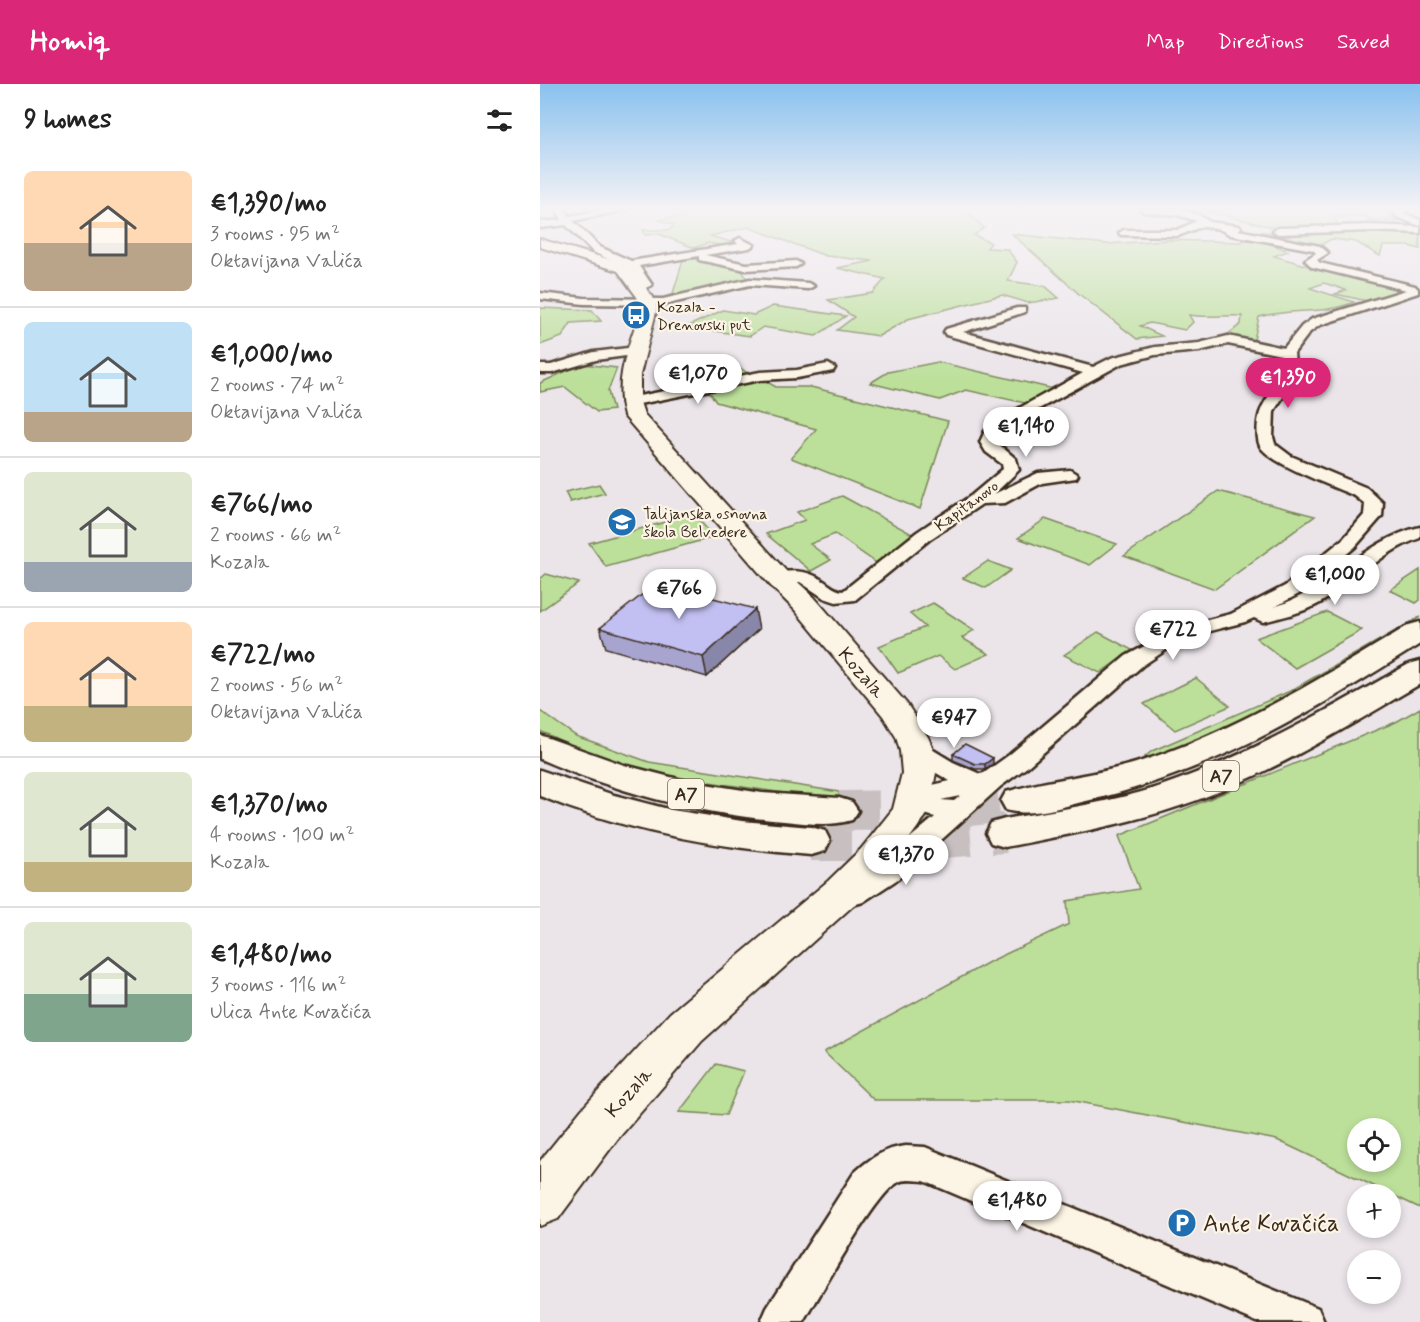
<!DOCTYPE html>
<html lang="en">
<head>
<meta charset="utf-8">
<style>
  :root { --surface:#fff; --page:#f2f2f2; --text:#222; --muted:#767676; --line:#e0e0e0; --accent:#db2777 }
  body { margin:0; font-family:Mynerve,sans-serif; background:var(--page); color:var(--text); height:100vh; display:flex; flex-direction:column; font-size:22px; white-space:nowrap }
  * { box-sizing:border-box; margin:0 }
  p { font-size:20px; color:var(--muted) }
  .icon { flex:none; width:33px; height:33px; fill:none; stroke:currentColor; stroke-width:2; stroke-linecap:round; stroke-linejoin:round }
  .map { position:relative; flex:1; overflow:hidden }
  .drawer { display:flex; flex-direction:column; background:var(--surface); width:540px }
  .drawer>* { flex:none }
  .tools { position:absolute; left:807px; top:1034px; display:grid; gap:12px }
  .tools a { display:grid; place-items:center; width:54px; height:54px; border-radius:50%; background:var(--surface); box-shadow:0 3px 9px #0003; font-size:30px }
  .price { position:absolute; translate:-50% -51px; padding:0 14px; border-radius:21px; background:#fff; color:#222; font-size:20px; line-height:39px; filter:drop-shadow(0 2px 3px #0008) }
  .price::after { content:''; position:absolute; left:50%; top:36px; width:18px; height:14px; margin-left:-9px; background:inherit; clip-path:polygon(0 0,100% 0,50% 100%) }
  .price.selected { background:var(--accent); color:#fff }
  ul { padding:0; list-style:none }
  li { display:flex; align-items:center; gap:18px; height:150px; padding:0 24px }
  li+li { border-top:2px solid var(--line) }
  li span { display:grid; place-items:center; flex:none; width:168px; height:120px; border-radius:9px; color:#555 }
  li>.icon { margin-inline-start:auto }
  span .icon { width:72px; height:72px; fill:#fffc; stroke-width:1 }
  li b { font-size:26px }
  h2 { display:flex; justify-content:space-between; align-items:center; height:72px; padding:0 24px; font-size:26px }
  header { display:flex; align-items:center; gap:36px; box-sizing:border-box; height:84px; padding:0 30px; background:var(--accent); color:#fff }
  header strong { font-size:28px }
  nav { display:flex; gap:33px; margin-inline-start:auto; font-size:21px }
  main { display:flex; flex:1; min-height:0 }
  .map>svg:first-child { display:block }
  .green { fill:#bce09a; stroke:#7c855c; stroke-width:1.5; fill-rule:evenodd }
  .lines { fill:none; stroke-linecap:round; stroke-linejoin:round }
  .highway-tunnel { stroke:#c8c0c0; stroke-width:40; stroke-dasharray:40 20; stroke-linecap:butt }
  .street-casing { stroke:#3b2a1e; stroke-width:5 }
  .secondary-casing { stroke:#3b2a1e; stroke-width:4 }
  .highway-casing { stroke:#3b2a1e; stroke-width:5 }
  .street { fill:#fcf5e5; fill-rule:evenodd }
  .secondary { fill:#fcf5e5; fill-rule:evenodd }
  .highway { fill:#fcf5e5; fill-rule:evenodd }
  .wall { fill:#a7a5d0; stroke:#3b2a1e; stroke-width:1.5 }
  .shaded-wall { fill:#8886a9; stroke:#3b2a1e; stroke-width:1.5 }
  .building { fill:#c2c0f2; stroke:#3b2a1e; stroke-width:1.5 }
  .labels { text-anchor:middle; stroke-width:4.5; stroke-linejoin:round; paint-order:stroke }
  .far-poi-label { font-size:16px; fill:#3b2a1e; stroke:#fcf5e5; text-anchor:start }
  .far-street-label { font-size:16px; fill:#3b2a1e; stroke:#fcf5e5 }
  .shield { fill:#fcf5e5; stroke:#75675a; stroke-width:1.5 }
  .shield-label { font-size:18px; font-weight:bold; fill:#3b2a1e }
  .street-label { font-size:20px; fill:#3b2a1e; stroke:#fcf5e5 }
  .near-poi-label { font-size:24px; fill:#3b2a1e; stroke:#fcf5e5; text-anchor:start }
</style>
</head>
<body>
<header>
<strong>Homiq</strong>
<nav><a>Map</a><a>Directions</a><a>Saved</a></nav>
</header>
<main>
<section class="drawer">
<h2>9 homes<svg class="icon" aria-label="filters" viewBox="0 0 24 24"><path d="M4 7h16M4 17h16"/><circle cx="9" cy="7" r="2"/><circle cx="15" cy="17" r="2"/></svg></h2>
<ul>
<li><span style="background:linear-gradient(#ffd9b3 60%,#b9a48a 0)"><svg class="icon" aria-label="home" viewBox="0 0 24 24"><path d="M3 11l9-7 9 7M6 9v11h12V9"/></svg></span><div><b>€1,390/mo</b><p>3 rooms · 95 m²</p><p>Oktavijana Valića</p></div></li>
<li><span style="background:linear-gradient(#bfe0f5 75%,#b9a48a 0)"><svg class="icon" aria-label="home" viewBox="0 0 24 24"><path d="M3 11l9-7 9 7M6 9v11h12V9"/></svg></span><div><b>€1,000/mo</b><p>2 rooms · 74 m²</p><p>Oktavijana Valića</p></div></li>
<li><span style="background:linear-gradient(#dfe7d0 75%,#9aa5b1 0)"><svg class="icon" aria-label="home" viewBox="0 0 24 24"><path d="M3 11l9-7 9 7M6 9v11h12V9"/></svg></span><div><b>€766/mo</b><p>2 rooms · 66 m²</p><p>Kozala</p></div></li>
<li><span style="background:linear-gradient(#ffd9b3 70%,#c2b280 0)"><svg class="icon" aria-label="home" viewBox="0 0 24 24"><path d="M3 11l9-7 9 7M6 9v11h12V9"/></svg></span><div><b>€722/mo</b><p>2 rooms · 56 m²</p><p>Oktavijana Valića</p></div></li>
<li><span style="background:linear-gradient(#dfe7d0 75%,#c2b280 0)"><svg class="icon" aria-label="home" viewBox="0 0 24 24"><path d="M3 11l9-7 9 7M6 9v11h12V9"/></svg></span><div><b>€1,370/mo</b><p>4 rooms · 100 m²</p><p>Kozala</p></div></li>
<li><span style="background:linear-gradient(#dfe7d0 60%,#7fa58c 0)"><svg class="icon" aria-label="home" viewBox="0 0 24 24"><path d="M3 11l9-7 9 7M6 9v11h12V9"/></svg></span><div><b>€1,480/mo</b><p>3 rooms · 116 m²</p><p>Ulica Ante Kovačića</p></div></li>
</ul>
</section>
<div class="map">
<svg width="880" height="1238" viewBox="0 0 880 1238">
  <rect width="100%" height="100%" fill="#ebe5e9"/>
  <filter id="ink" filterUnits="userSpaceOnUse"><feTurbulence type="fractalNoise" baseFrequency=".0167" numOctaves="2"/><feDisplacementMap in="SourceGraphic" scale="12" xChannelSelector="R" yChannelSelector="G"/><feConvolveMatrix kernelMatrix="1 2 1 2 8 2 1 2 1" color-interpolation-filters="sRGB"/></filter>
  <g filter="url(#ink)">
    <path class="green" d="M173,125H424L444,144L434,151L451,159L447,164L467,165L477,178L468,197L505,202L519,214L488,219L462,211L368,235L339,252L297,246L314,233L288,216L333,209L345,195L297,184L333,177L286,172L208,143L170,152L199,160L192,163L168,159L154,164L119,150L105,151L103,146H130L134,141L119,136L160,128L170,130Z
      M657,125H860L848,131L860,138L828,136L827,132C815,131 805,134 793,133L800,143L740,145Z
      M697,146L737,149L870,147L880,149V165L869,162H843L840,172L816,158L792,155L776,163Z
      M472,150L567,160L627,156L701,158L713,152L733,156L731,160L748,167L734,172L817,196L853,201L868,207L832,218L795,210L806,206L784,199L770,204L814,218C785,231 750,224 719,233L714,256L687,251L701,240L702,232C684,231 667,234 649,231L653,238L645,246L610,239L600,242L622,252L597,255L539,210Z
      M144,173L200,184L208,196L131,216Z
      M233,222L306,232L276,252L223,243L210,252L146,243L183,226L214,231Z
      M0,224L52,226L61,237L31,239L22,253L0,261Z
      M192,278L209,290L138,305L133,289Z
      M398,278L518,306L490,320L426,306L400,316L330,299L348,288Z
      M42,280L77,284L68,307L73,326L57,328L25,303L0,308V299Z
      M220,294L236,303H271L408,337L380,425L251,374L276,345L176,318L167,304Z
      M59,400L65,409L30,418L25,408Z
      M678,407L775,432L675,505L584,472Z
      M302,412L374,451L338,480L295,450L270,460L291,476L271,487L226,450L265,436L257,428Z
      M154,430L174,453L66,483L49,459Z
      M505,435L577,460L550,481L478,454Z
      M448,477L471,486L446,504L423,494Z
      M880,486V516L876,519L850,506Z
      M6,490L39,499L0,527V495Z
      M393,519L434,546L422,554L449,570L415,585L398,572L358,589L339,562L385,543L370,530Z
      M787,528L822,546L755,584L716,554Z
      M880,533L749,612L660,658L599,678L612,667L750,607Z
      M558,548L592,566L560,589L524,571Z
      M656,594L690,622L635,646L604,620Z
      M880,624V1124L737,1056L529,1016H334L284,968L451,877L529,840L527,817L599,805L579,752L856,638ZM818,1044H850V1077H818Z
      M0,627L36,652L109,678L299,708V713L244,709L141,694L140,696C91,685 45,669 0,647Z
      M176,980L204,987L186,1031L139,1028Z"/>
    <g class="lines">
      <path class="highway-tunnel" d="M299,727L389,726L479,717
        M271,757H368L465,749"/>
      <g class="street-casing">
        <path id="street" d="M16,125H25L29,132L69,125H89L33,137L60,163L91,177L198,160L195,157L200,154L214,161L209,164L165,171L206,180L256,177L261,180L256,183L206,186L159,176V172L99,182L112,201L99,207L93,204L100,200L89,185L53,168L26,141L0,144V138L22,136Z
          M600,125H639L659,131L670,138L699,142L701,144L698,146L780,162L788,169L777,176L780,179L875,202L878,205V209L780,241L770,248L754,269L756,293L734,327L733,353L735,360L751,372L827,404L843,419L842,432L815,463L759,510L734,523C789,507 824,456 880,443V454C842,467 814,499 780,519C762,529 742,533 723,538L714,534L705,538L666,548L626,566L602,582L487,683L461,702L358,795L323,818L313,821L303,818L299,810L303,802L338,781L395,733C383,730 369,724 362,713L366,707L410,697L369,673L365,667L369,661L377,659L385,661L413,678L440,690L444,689L469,671L586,572L612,558L652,540L691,530L745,502L803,455L824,431L825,420L815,412C795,403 730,380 720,362C716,354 717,335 721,326C733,299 743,307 741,271L688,260L659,267L615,271L581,280L466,343L457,351L456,358L476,375L479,386L454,410L498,389L530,386L538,391L536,394L502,399L465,419L442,420L389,456L315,516L296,518L284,514L260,498H231L228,494L231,490C249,486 267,485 282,496C289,500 294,506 303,507L377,448L432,411L463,385L462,380L446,368L440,358L445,347L456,337L543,289L406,251L404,248L406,245L477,224H485V228L423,248L553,283L571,274L615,263L659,259L688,252L744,264L762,242L772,235L866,206L772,183L765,176L776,169L773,166L691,151L679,145L663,142L638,152L581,151L579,149L584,146H637L657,137L638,131L604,128ZM420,712L414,717L401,716Z
          M855,125H866L864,129L880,136V142L857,133L853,127Z
          M830,141L880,143V149L830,147L738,150L733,147L738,144Z
          M210,195L268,199L274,202L268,205L210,201L123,221L44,220L0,215V209L44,214L123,215Z
          M96,263L101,264L102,267L101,270L56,276L12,289H0V281H11L54,268Z
          M288,280L295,284L293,287L257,294L220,296L89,322L82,318L89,314L220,288L257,286Z
          M366,1062L385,1063L778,1224L784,1238H717L384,1097C376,1097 364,1094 357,1099C334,1112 281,1210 264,1238H221L227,1224L314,1089C329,1075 345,1064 366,1062Z"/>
      </g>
      <g class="secondary-casing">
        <path id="secondary" d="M0,155L88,181L113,213L117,224L100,291V318L104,330L247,488L274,513L367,620L388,653L394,667L396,689L388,729L347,785L316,819L162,957L76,1057L18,1135L0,1142V1077L42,1025L130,929L288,797L321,765L353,725L362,689L360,667L356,653L343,632L254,525L229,500L84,332C73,294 90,260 101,224L97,213L78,187L0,163Z"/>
      </g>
      <g class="highway-casing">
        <path id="highway" d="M880,538V560C767,631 674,688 542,718C518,724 490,733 466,726L461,717L466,708C508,695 553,692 596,679C694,648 782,594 869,541Z
          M880,577V600C804,645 728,692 643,721C585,741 525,751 465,763L451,759L446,749L451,739L465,735C516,726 568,719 618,703C707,673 787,626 869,580Z
          M0,651L84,681L146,697L222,709L299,714L312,718L318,727L312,736C290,743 266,739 244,737C160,730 78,709 0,675Z
          M0,686L74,711L132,726L202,737L271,743L285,747L290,757L285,767L271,771C178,764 87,748 0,712Z"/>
      </g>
      <use href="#street" class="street"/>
      <use href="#secondary" class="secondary"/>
      <use href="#highway" class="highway"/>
    </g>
    <path class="wall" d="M60,544L219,545L167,593L66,564Z
      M413,670L453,680L445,685H435L413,676Z"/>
    <path class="shaded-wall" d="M215,525L219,545L167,593L163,573Z
      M453,674V680L445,685V680Z"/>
    <path class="building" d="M117,499L215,525L163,573L60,544Z
      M425,660L453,674L445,680H435L413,670Z"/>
  </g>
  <linearGradient id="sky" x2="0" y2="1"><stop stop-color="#89c1ef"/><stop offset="0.42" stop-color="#f6f3f5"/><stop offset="1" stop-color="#f6f3f5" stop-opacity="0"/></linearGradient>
  <rect width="880" height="298" fill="url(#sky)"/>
  <defs>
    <g id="bus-disc" transform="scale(1.5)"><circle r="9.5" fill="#1f6fb2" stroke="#fcf5e5"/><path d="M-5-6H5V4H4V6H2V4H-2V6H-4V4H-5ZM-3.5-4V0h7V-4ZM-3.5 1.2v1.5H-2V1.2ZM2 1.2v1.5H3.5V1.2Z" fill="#fff"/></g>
    <g id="school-disc" transform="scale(1.5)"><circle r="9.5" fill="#1f6fb2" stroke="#fcf5e5"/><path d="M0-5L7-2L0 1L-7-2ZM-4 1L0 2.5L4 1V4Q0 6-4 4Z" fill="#fff"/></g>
    <g id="parking-disc" transform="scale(1.5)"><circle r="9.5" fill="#1f6fb2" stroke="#fcf5e5"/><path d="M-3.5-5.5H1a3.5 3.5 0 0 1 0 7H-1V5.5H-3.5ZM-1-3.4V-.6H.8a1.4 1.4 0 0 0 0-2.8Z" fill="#fff"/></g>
  </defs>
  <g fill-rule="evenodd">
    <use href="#bus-disc" x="96" y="231"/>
    <use href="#school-disc" x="82" y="438"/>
    <use href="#parking-disc" x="642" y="1139"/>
  </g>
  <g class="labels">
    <g class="far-poi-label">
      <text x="117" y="228">Kozala -<tspan x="117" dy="18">Drenovski put</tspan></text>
      <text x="103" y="435">Talijanska osnovna<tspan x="103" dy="18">škola Belvedere</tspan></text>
    </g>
    <g class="far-street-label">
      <text transform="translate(426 421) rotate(-36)" y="6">Kapitanovo</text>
    </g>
    <g class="shield">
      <rect x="663" y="677" width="36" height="30" rx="4.5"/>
      <rect x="128" y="695" width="36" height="30" rx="4.5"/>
    </g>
    <g class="shield-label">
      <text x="681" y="698">A7</text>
      <text x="146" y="716">A7</text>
    </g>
    <g class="street-label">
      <text transform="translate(322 588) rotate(49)" y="7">Kozala</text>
      <text transform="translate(88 1008) rotate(-48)" y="7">Kozala</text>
    </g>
    <g class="near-poi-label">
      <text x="663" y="1147">Ante Kovačića</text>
    </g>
  </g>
</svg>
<div class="tools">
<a><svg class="icon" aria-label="locate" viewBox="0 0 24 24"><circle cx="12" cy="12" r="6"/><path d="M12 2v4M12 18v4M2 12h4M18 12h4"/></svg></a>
<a>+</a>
<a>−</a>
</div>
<b class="price" style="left:158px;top:321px">€1,070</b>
<b class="price selected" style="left:748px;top:325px">€1,390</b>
<b class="price" style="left:486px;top:374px">€1,140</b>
<b class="price" style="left:795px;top:522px">€1,000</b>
<b class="price" style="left:139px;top:536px">€766</b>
<b class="price" style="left:633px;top:577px">€722</b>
<b class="price" style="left:414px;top:665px">€947</b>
<b class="price" style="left:366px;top:802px">€1,370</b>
<b class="price" style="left:477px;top:1148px">€1,480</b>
</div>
</main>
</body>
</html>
